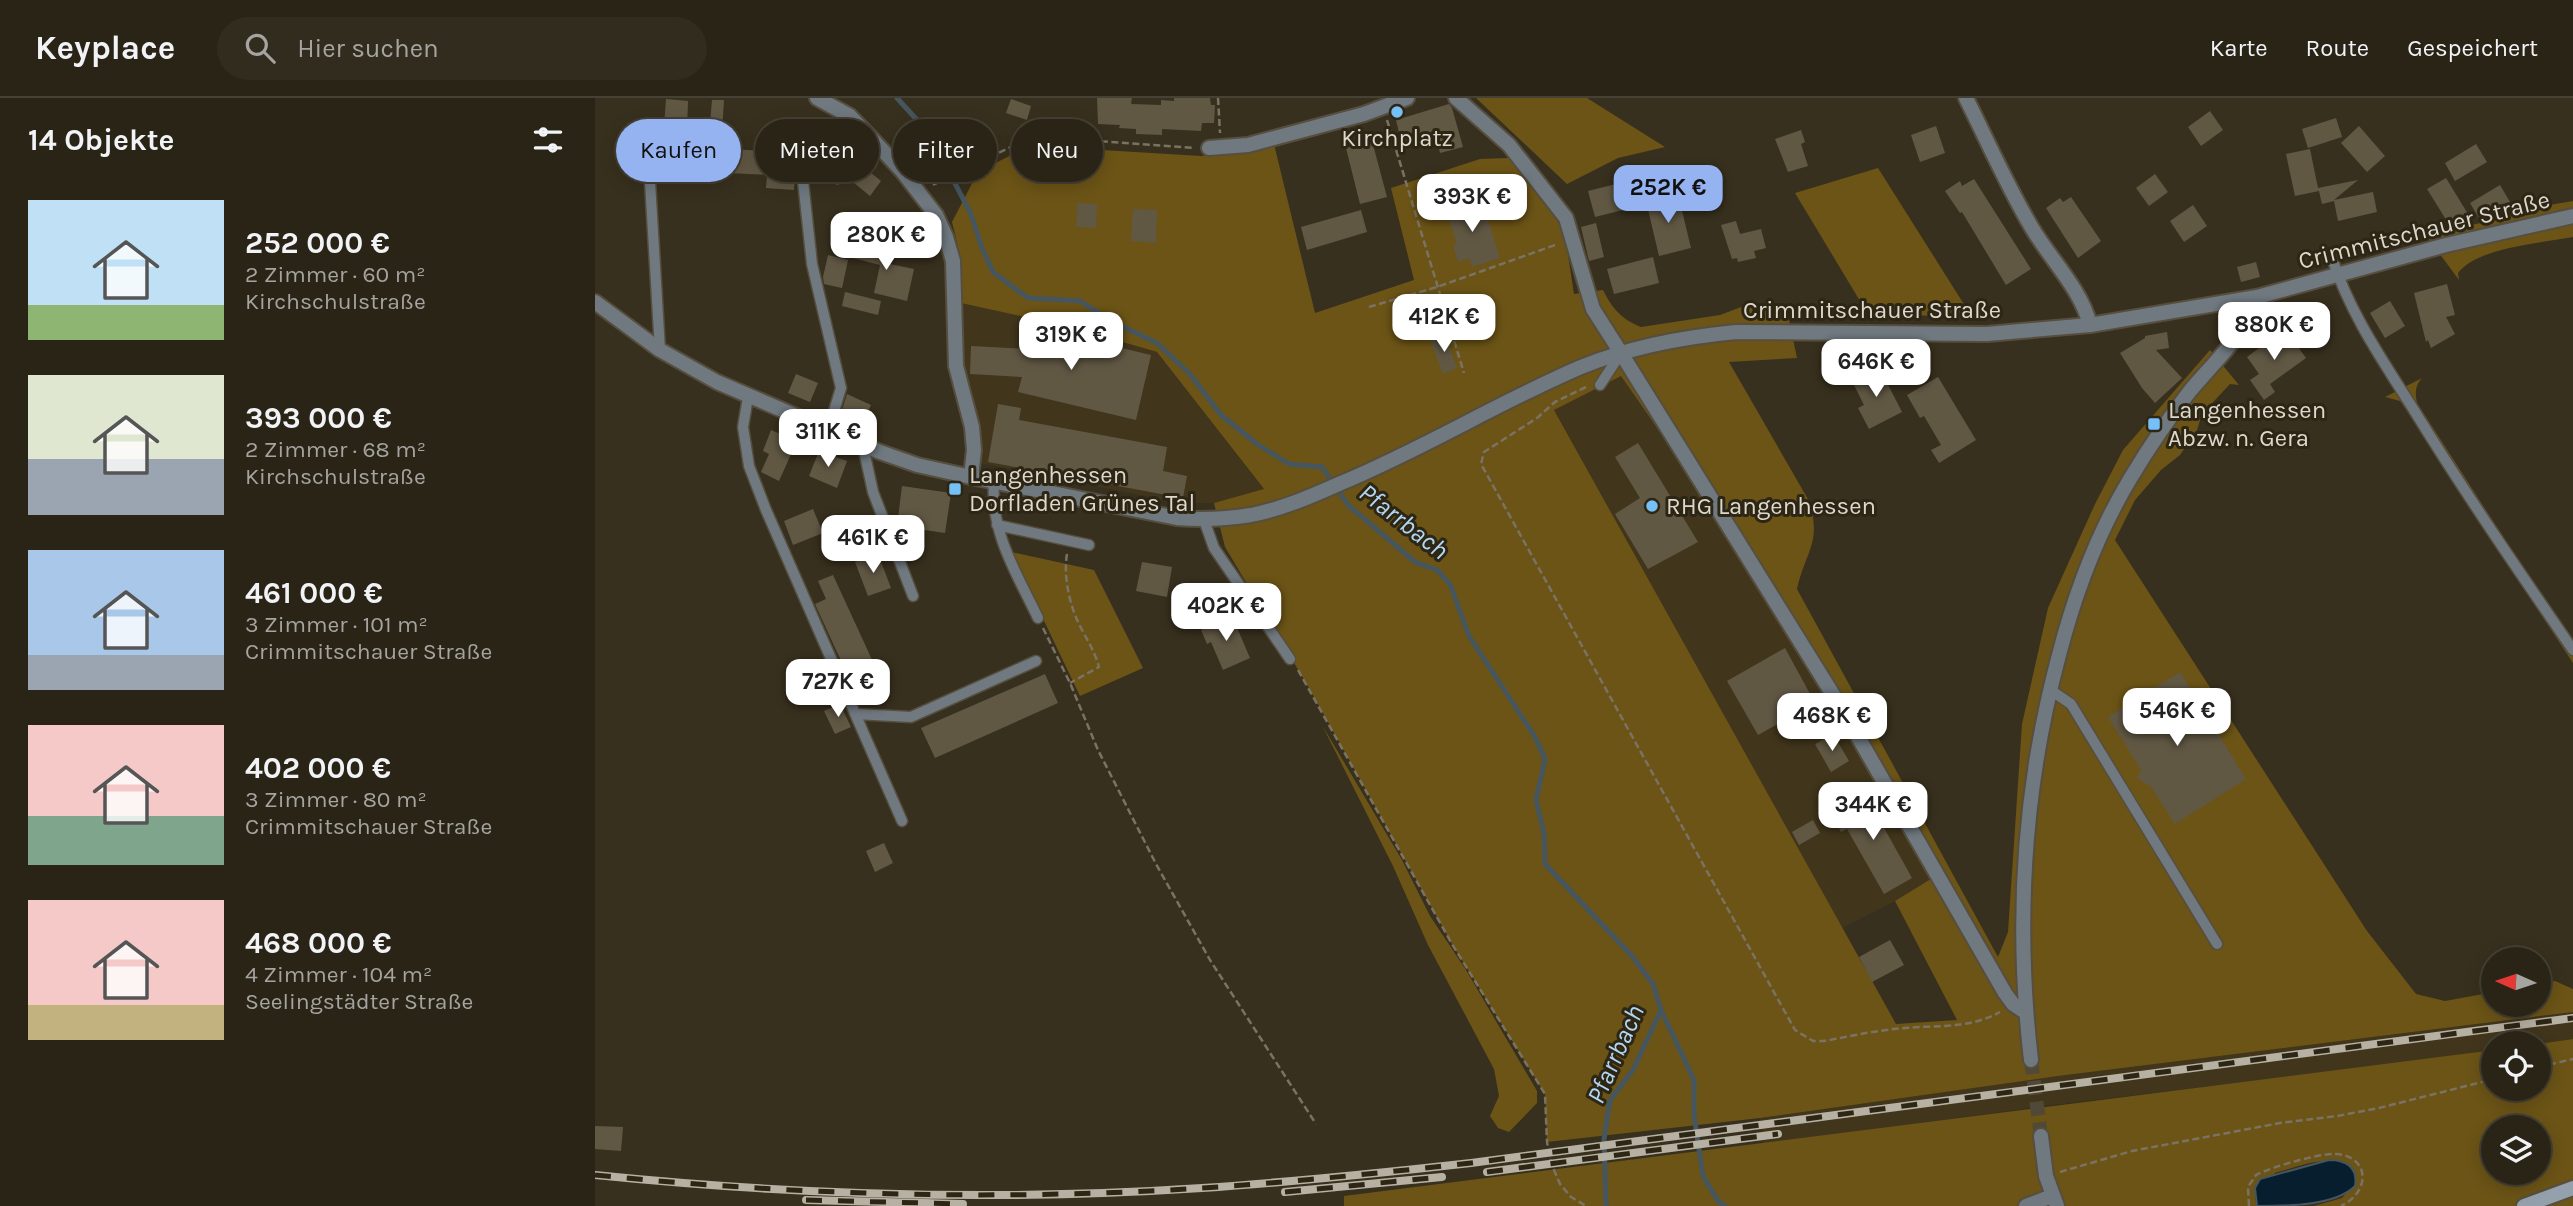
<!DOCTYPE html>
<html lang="de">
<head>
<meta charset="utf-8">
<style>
  :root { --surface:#2a2416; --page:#322c1f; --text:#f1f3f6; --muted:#a5a4a1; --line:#464135; --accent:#95b2f1 }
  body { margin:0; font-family:Karla,sans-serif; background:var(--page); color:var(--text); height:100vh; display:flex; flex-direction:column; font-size:26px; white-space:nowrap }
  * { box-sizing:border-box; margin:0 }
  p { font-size:23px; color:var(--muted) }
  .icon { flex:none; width:38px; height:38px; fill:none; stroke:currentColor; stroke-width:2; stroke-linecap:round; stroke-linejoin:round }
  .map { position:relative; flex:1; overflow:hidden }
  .panel { display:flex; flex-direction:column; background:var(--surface); width:595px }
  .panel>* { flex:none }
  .banner { position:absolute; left:21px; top:21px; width:665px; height:63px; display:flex; gap:14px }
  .needle { width:46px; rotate:273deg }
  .fabs { position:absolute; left:1886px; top:849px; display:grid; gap:14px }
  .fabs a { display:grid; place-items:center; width:70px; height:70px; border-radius:50%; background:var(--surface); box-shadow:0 4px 18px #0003,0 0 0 2px var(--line); font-size:35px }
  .price { position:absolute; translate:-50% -60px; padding:0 16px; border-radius:14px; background:#fff; color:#222; font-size:23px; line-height:46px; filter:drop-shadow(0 2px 4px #0008) }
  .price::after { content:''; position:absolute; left:50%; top:42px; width:21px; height:16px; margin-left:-10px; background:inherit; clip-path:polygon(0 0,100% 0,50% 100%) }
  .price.selected { background:var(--accent); color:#111 }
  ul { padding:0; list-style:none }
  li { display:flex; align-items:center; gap:21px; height:175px; padding:0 28px }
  li span { display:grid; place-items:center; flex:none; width:196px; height:140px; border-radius:0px; color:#555 }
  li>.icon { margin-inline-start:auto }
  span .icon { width:84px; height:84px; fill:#fffc; stroke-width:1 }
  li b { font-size:30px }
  h2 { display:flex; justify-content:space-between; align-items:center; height:84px; padding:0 28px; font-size:30px }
  .tag { padding:0 24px; border-radius:32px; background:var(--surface); box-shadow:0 4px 18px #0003,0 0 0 2px var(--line); font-size:24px; line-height:63px }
  .tag.selected { background:var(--accent); color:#111 }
  header { display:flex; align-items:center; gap:42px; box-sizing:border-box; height:98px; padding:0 35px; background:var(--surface); border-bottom:2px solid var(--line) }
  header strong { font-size:33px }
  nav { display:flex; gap:38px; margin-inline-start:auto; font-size:24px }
  .search { width:490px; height:63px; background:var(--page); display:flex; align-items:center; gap:18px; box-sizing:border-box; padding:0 24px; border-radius:38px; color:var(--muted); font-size:26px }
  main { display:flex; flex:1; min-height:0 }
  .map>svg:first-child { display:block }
  .built { fill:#41361c }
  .green { fill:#6c5416; fill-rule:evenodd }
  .water { fill:#061e2e; stroke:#46565e; stroke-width:2 }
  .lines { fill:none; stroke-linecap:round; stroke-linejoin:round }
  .stream { stroke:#46565e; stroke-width:5 }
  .building { fill:#615844 }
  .tertiary-tunnel { stroke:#514938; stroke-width:14; stroke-dasharray:14 7; stroke-linecap:butt }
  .service-casing { stroke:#564e3e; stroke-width:13 }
  .minor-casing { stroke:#564e3e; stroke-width:18 }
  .tertiary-casing { stroke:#564e3e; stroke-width:18 }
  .secondary-casing { stroke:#564e3e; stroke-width:18 }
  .path { stroke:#7a7364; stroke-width:2.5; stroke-dasharray:7 3.5; stroke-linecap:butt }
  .service { stroke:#707980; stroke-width:10 }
  .minor { stroke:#707980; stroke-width:14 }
  .tertiary { stroke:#707980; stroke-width:14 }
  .secondary { stroke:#94a1ac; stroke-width:14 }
  .rail-casing { stroke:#b7b1a4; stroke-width:8 }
  .rail { stroke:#2e2614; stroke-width:5; stroke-dasharray:16; stroke-linecap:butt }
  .poi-dot { fill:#75c0f6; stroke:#2e2614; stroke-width:2.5 }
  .labels { text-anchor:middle; stroke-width:6; stroke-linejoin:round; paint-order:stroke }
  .poi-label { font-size:24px; fill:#ddd8cd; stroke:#2e2614; text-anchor:start }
  .street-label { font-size:24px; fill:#ddd8cd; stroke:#2e2614 }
  .water-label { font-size:26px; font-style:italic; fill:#b2d7f3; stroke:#2e2614 }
</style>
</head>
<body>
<header>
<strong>Keyplace</strong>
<div class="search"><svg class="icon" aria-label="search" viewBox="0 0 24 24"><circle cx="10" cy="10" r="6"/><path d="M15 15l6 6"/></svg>Hier suchen</div>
<nav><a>Karte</a><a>Route</a><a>Gespeichert</a></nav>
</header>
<main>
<section class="panel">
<h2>14 Objekte<svg class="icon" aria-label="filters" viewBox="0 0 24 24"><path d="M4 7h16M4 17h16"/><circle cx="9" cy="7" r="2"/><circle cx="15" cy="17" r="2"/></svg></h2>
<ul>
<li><span style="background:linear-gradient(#bfe0f5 75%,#8fb573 0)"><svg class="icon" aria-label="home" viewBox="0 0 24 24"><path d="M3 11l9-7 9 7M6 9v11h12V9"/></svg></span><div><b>252 000 €</b><p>2 Zimmer · 60 m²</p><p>Kirchschulstraße</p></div></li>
<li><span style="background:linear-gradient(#dfe7d0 60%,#9aa5b1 0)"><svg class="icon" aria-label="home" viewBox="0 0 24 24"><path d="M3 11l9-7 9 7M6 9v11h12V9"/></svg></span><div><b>393 000 €</b><p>2 Zimmer · 68 m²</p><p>Kirchschulstraße</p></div></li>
<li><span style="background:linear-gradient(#a9c7e8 75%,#9aa5b1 0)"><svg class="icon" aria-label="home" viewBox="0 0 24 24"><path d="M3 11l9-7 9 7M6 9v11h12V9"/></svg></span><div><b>461 000 €</b><p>3 Zimmer · 101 m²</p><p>Crimmitschauer Straße</p></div></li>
<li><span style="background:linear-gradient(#f6c9c9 65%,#7fa58c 0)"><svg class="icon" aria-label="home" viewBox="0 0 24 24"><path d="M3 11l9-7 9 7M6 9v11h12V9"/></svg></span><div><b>402 000 €</b><p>3 Zimmer · 80 m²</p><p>Crimmitschauer Straße</p></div></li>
<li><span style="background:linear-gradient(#f6c9c9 75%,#c2b280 0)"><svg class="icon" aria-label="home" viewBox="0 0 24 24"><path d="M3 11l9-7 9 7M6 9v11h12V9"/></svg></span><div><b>468 000 €</b><p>4 Zimmer · 104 m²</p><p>Seelingstädter Straße</p></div></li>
</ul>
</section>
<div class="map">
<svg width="1978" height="1108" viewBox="0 0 1978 1108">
  <rect width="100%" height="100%" fill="#38301e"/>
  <path class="built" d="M366,205L476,229L562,254L669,392L619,405H585L385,365V333L375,302L364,250Z
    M1026,278L1183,504L1345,776L1300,803L1247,830L959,311Z
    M1978,914V941L1944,946L1899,945V952L1811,965L1464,1006L1168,1046L1165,1020L1463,978Z"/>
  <path class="green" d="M881,0H992L1070,49L1023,60L972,86Z
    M679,46L720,215L819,182L796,90L885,61L914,60L954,108L970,137L979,196L1008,192C1017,210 1026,221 1046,229L1125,217L1149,208H1191L1202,260L1134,264L1214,403C1227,445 1211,452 1202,491L1403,859L1413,834L1427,626L1453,510L1500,406L1528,352L1615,252L1644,287L1635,286L1607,316L1602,332L1585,357L1566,372L1540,402L1520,442L1772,833L1821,896L1850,903L1899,894V906H1944V886L1960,883L1978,891V914L1463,978L1165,1020L952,1044L950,996L857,846L714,590L630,449L619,405L669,391L562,254L476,229L366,205C369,177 364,151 357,124L383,74L426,52L441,48L606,58L647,55ZM1026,278L1183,504L1344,776L1300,803L1362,922L1301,926L959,312Z
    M1283,70L1377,219L1277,216L1271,213L1200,95Z
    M1978,103V139C1947,145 1883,149 1863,175L1864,182L1830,136L1891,124L1943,106L1948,108Z
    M1827,280C1820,288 1820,295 1822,305L1932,476L1978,543V565L1810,310L1805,303L1790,299Z
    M416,454L499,472L548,570L485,598Z
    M727,627L807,762L835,818L871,872L942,993V1005L914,1034L903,1030L895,1018L904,998L899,971L833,847L798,768Z
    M1978,941V1108H1719L1747,1100L1761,1083C1758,1046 1702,1069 1680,1075L1660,1101L1662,1108H749V1098L1899,952V990H1944V946ZM1899,1029H1944V1074H1899Z"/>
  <path class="water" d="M1734,1062C1751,1062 1763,1069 1760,1088C1740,1108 1692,1108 1662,1108L1660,1090L1665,1081Z"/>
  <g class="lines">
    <path class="stream" d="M302,0L323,23L353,72L376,116L387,150L398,174L433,200L485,203L518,224L562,245L595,276L626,317L662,346L694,366L727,369L753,407L820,464L842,472L855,486L874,538L940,639L950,661L941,702L949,735L950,766L1037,858L1058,886L1066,912L1038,972L1015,1002L1009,1041L1011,1108
      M1066,912L1099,982V1017L1108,1078L1123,1103L1130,1108"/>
  </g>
  <path class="building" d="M502,0H537L536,6L566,7V2L579,3V0H615L616,7H620L619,25H607L606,33L567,31V37L541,36V31L524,30L525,27L503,26Z
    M71,1L93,3L92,31L69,29Z
    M416,1L436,8L432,22L411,15Z
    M117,2H129L126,50L113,49Z
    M854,6L857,10L868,49L845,55L842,43L808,51L801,22Z
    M1615,13L1628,32L1606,48L1593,29Z
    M1741,20L1747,39L1713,50L1707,31Z
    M241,23L260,37L249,53L286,83L275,98L253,80L243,87L233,84L226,78V71L201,69L199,92L171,90L172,77L133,75L135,51L170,53L172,37L206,42L228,41Z
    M1341,28L1350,55L1325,64L1316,37Z
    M1764,28L1790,58L1772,74L1746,45Z
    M1206,32L1210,44L1206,46L1213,68L1193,74L1180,41Z
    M777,43L792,99L765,106L751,50Z
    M1881,46L1892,64L1860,83L1850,65Z
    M1715,51L1723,90L1763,82L1739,102L1778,94L1782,114L1743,123L1739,103L1727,106L1724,93L1700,98L1691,56Z
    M1560,76L1573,94L1554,108L1541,90Z
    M1851,80L1873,116L1855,128L1832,91Z
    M1379,81L1436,171L1411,187L1367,114L1365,115L1350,93L1365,83L1367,88Z
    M1037,82L1044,108L1000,119L993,93Z
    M1905,87L1915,104L1885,122L1875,105Z
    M1083,96L1096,150L1064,158L1051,103Z
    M1476,99L1506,143L1483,160L1451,110L1465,100L1468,104Z
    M881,101L888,123L893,122L905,160L877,169L874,160L863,164L858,148L862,146L850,111Z
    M482,105L502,106L501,130L481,129Z
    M1598,107L1612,128L1589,144L1575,123Z
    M538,111L562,112L561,145L536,143Z
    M766,112L772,134L712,152L706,129Z
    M1141,123L1145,136L1166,131L1171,150L1159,153L1161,160L1143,164L1142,160L1137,161L1126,127Z
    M1001,125L1009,159L994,163L986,129Z
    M262,144L293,152L290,165L319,171L312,203L279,195L285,167L258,160Z
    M233,157L253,162L247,190L229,186L228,179Z
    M1058,159L1064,185L1019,196L1012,171Z
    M1661,164L1665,179L1646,184L1642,169Z
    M1852,186L1860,217L1851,219L1860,236L1836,250L1833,242L1831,244L1819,195Z
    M250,194L286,203L283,217L247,208Z
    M1795,203L1810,228L1790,240L1775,215Z
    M438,229L556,257L541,322L423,294L427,279L375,276L376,248L433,251Z
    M1690,231L1711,260L1675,286L1680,294L1669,302L1655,282L1664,276L1652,259Z
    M1572,234L1574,250L1561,252L1587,280L1560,305L1547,290L1525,255L1550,240V238Z
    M850,237L862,270L848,276L835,242Z
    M1285,271L1307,314L1274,331L1263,310L1269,307L1258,285Z
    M201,276L223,285L215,304L193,295Z
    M1343,279L1381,342L1344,365L1336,352L1346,347L1329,318L1325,320L1312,297Z
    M252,296L276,307L268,325L246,315Z
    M403,306L426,310L424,322L572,349L568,373L592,378L588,400L393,364Z
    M176,332L202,343L184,383L166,374L174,356L168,353Z
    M1043,345L1103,444L1053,471L1020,416L1045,400L1020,359Z
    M224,353L252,363L242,390L214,378Z
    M307,388L356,395L350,435L302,428Z
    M218,411L228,435L198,447L189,423Z
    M283,456L296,490L273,498L260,464Z
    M547,464L577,469L572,499L541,493Z
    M238,477L290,590L264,602L220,506L231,501L223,483Z
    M637,518L655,560L628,572L616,544L612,546L606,532Z
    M1190,550L1220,605L1163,637L1132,583Z
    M1585,574L1651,681L1580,726L1556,689L1542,680L1546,672L1513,619Z
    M450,576L463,605L340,660L326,630Z
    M245,606L256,629L240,636L229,613Z
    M1238,636L1254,663L1236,674L1220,646Z
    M1269,694L1317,780L1289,796L1252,731L1246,734L1238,718L1243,715L1240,710Z
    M1218,722L1225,735L1204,747L1197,734Z
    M289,745L298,765L280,774L271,753Z
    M1295,842L1309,867L1277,884L1264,859Z
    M0,1028L28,1029L26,1053L0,1051Z"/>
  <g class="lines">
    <path class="tertiary-tunnel" d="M1436,962L1446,1038"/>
    <g class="service-casing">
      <path id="service" d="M53,50L65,252
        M208,83L217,166L246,290L233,333
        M1737,160C1755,215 1786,260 1817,309C1868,392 1923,472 1978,552
        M1005,287L1026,255
        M153,299L148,329L154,368L171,412L307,723
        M268,348L278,394L318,498
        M399,384C395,434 422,476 443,520
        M609,422L619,450L695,561
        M402,427L494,447
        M1454,591L1476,606L1622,846
        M260,616L316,619L441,563"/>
    </g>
    <g class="minor-casing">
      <path id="minor" d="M222,0L255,18L280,44L307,73L341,117L351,139L358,163L361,268L377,329L379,352L376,379
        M861,0L914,47L971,120L998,211L1026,255
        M1371,0C1393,44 1412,88 1437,130C1456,162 1486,191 1495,227
        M614,50L653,47L769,16L812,0"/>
    </g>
    <g class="tertiary-casing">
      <path id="tertiary" d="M0,204L65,252L122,284L285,354L322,367L376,379L582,420C607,422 631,421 656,417C687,411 717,398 746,385C828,351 904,304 986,269C1035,249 1088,239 1141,234L1392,236L1495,227L1662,199L1851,147L1978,118
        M1026,255L1250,616L1410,895L1418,906L1430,914
        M1436,962C1420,825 1428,691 1464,557C1480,495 1502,436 1535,381C1553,351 1573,321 1595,293C1620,263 1650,237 1662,199
        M1446,1038L1451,1078L1462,1108
        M1431,1108L1457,1098"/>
    </g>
    <g class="secondary-casing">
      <path id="secondary" d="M1929,1108L1978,1090"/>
    </g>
    <path class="path" d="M623,0L625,35
      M792,22L869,275
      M338,87L424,45L448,39L600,50
      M774,209L842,189L963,146
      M991,289L960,304L942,320L889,354L886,366L1200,932L1218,943H1229C1256,938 1283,932 1310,930C1342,927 1375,931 1405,914
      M472,456C468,478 475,509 485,528C492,542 500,554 504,569L475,585
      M448,530L475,585L503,652L561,766L615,862L721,1026
      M703,572L857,846L950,996L952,1044L956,1065L965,1086L976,1099L991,1108
      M1944,969L1978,961
      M1465,1074L1537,1053L1685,1025L1742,1018L1784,1010L1899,981
      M1654,1108L1653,1089L1661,1077C1676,1069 1725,1055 1741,1056C1774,1058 1777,1093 1746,1108"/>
    <use href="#service" class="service"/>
    <use href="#minor" class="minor"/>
    <use href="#tertiary" class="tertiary"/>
    <use href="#secondary" class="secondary"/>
    <g class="rail-casing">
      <path id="rail" d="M892,1074L1183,1036
        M0,1077C198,1097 408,1103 607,1090C697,1084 786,1075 876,1065L1978,920
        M690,1094L847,1079
        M211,1102L368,1106"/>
    </g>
    <use href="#rail" class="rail"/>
  </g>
  <g class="poi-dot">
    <circle cx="802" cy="14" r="7"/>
    <rect x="1552" y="319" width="14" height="14" rx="3.5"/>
    <rect x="353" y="384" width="14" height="14" rx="3.5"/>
    <circle cx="1057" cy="408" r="7"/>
  </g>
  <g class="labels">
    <g class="poi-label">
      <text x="802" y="48" text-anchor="middle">Kirchplatz</text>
      <text x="1573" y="320">Langenhessen<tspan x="1573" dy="28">Abzw. n. Gera</tspan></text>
      <text x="374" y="385">Langenhessen<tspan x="374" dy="28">Dorfladen Grünes Tal</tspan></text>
      <text x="1071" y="416">RHG Langenhessen</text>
    </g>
    <g class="street-label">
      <text transform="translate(1829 132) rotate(-14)" y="8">Crimmitschauer Straße</text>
      <text x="1277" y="220">Crimmitschauer Straße</text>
    </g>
    <g class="water-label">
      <text transform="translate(809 423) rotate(38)" y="9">Pfarrbach</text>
      <text transform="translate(1020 956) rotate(-66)" y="9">Pfarrbach</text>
    </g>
  </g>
</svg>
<div class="fabs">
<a><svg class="needle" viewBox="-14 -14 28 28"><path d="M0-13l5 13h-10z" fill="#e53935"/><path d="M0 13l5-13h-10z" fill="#a5a4a1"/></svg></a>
<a><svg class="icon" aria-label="locate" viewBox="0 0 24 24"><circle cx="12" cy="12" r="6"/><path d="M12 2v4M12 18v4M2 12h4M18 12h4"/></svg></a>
<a><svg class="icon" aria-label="layers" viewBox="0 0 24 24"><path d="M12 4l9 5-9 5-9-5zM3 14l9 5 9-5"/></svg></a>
</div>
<b class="price selected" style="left:1073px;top:127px">252K €</b>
<b class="price" style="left:877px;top:136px">393K €</b>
<b class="price" style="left:291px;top:174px">280K €</b>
<b class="price" style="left:849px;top:256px">412K €</b>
<b class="price" style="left:1679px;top:264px">880K €</b>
<b class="price" style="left:476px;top:274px">319K €</b>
<b class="price" style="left:1281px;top:301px">646K €</b>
<b class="price" style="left:233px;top:371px">311K €</b>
<b class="price" style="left:278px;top:477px">461K €</b>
<b class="price" style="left:631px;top:545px">402K €</b>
<b class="price" style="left:243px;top:621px">727K €</b>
<b class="price" style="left:1582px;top:650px">546K €</b>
<b class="price" style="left:1237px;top:655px">468K €</b>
<b class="price" style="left:1278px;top:744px">344K €</b>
<div class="banner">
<a class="tag selected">Kaufen</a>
<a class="tag">Mieten</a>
<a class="tag">Filter</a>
<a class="tag">Neu</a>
</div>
</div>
</main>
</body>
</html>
